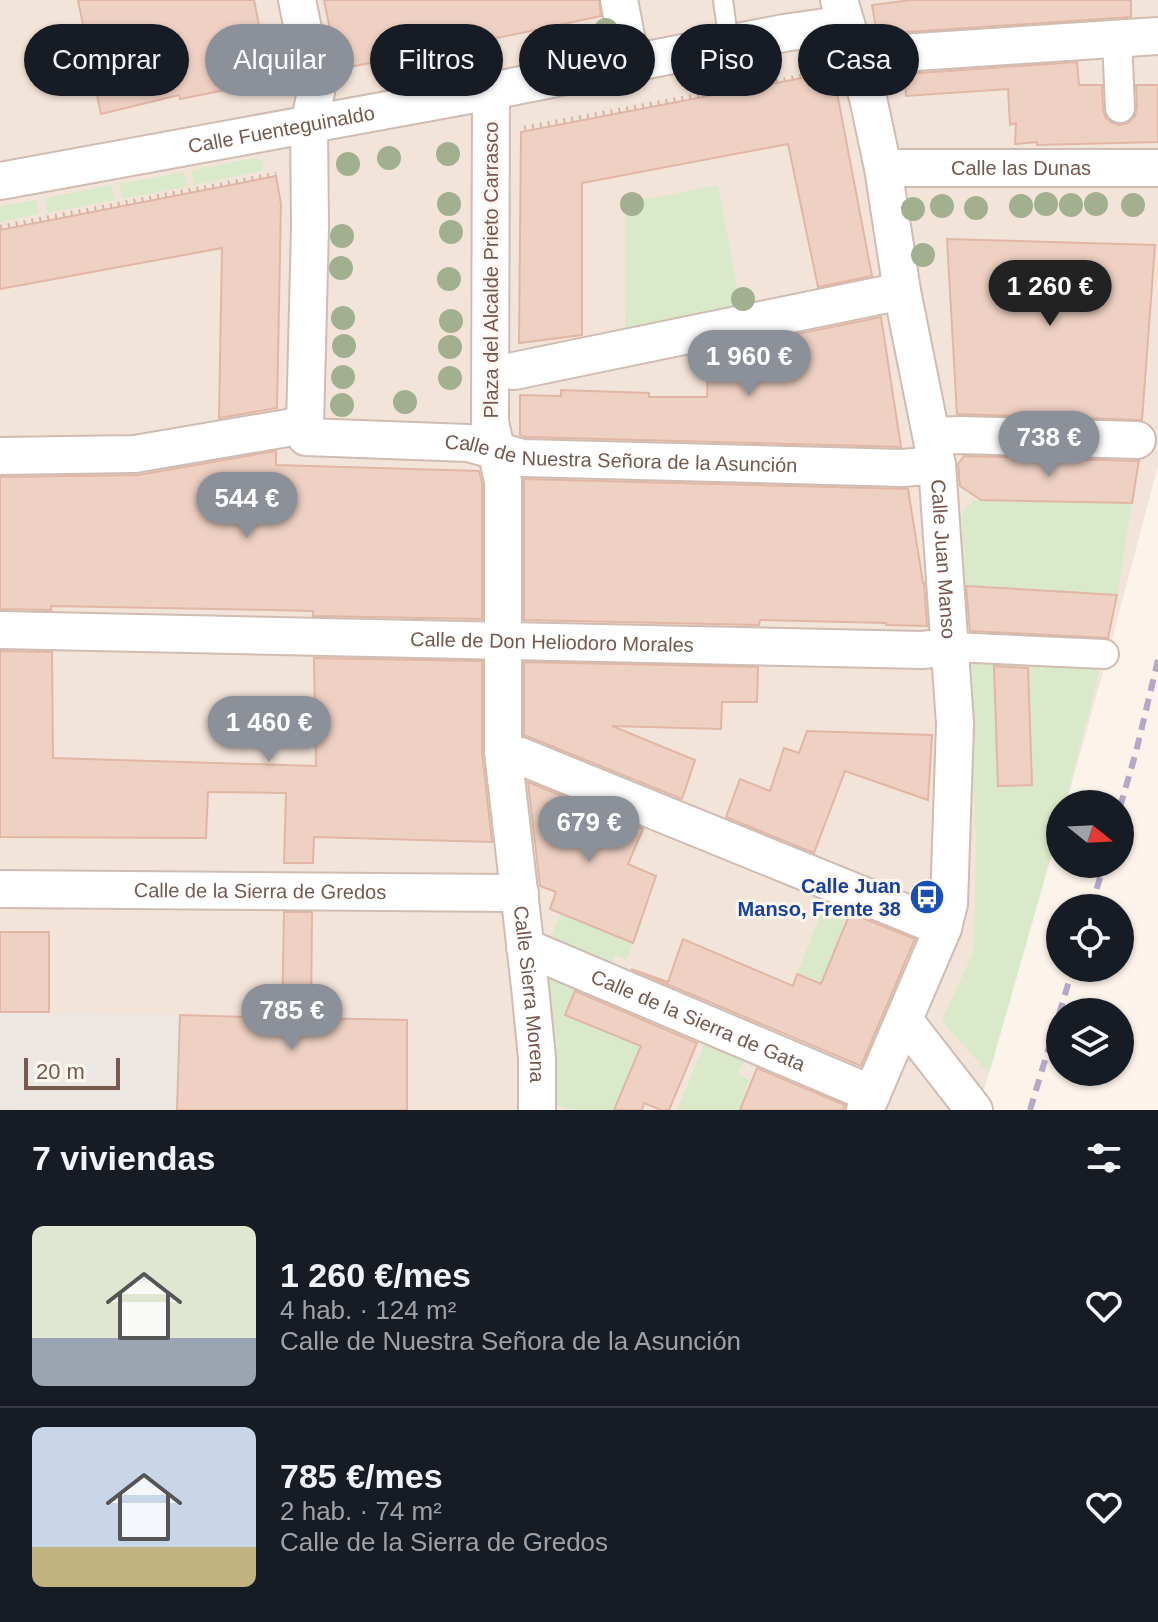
<!DOCTYPE html>
<html lang="es">
<head>
<meta charset="utf-8">
<style>
  :root { --surface:#171b24; --page:#242831; --text:#f1f3f6; --muted:#9ea1a6; --line:#363941; --accent:#8c9099 }
  body { margin:0; font-family:Helvetica,sans-serif; background:var(--page); color:var(--text); height:100vh; display:flex; flex-direction:column; font-size:30px; white-space:nowrap }
  * { box-sizing:border-box; margin:0 }
  p { font-size:26px; color:var(--muted) }
  .icon { flex:none; width:44px; height:44px; fill:none; stroke:currentColor; stroke-width:2; stroke-linecap:round; stroke-linejoin:round }
  .map { position:relative; height:1110px; overflow:hidden }
  .side { display:flex; flex-direction:column; background:var(--surface); flex:1 }
  .side>* { flex:none }
  .banner { position:absolute; left:24px; top:24px; width:1110px; height:72px; display:flex; gap:16px }
  .needle { width:52px; rotate:108deg }
  .controls { position:absolute; left:1046px; top:790px; display:grid; gap:16px }
  .controls a { display:grid; place-items:center; width:88px; height:88px; border-radius:50%; background:var(--surface); box-shadow:0 2px 6px #0004; font-size:40px }
  .scale { position:absolute; left:24px; bottom:20px; width:96px; box-sizing:border-box; padding-left:8px; border:4px solid #75584e; border-top:0; font-size:22px; line-height:28px; white-space:nowrap; color:#75584e; -webkit-text-stroke:6px #fef7f1; paint-order:stroke }
  .price { position:absolute; translate:-50% -68px; padding:0 18px; border-radius:28px; background:var(--accent); color:#fff; font-size:26px; line-height:52px; filter:drop-shadow(0 2px 4px #0008) }
  .price::after { content:''; position:absolute; left:50%; top:48px; width:24px; height:18px; margin-left:-12px; background:inherit; clip-path:polygon(0 0,100% 0,50% 100%) }
  .price.active { background:#222; color:#fff }
  ul { padding:0; list-style:none }
  li { display:flex; align-items:center; gap:24px; height:200px; padding:0 32px }
  li+li { border-top:2px solid var(--line) }
  li span { display:grid; place-items:center; flex:none; width:224px; height:160px; border-radius:12px; color:#555 }
  li>.icon { margin-inline-start:auto }
  span .icon { width:96px; height:96px; fill:#fffc; stroke-width:1 }
  li b { font-size:34px }
  h2 { display:flex; justify-content:space-between; align-items:center; height:96px; padding:0 32px; font-size:34px }
  .pill { padding:0 28px; border-radius:36px; background:var(--surface); box-shadow:0 2px 6px #0004; font-size:28px; line-height:72px }
  .pill.active { background:var(--accent); color:#fff }
  .map>svg:first-child { display:block }
  .residential { fill:#f3e4d9 }
  .industrial { fill:#ede7e3 }
  .green { fill:#d9e9c9 }
  .building { fill:#efd1c3; stroke:#e1b6a4; stroke-width:2 }
  .lines { fill:none; stroke-linecap:round; stroke-linejoin:round }
  .service-casing { stroke:#cfbcb2; stroke-width:22 }
  .pedestrian-casing { stroke:#cfbcb2; stroke-width:32 }
  .minor-casing { stroke:#cfbcb2; stroke-width:40 }
  .path { stroke:#d5b4a6; stroke-width:5; stroke-dasharray:2 6; stroke-linecap:butt }
  .service { stroke:#fff; stroke-width:18 }
  .pedestrian { stroke:#fff; stroke-width:28 }
  .minor { stroke:#fff; stroke-width:36 }
  .rail { stroke:#b5a8c6; stroke-width:6; stroke-dasharray:12 8; stroke-linecap:butt }
  .tree { fill:#a3b090 }
  .labels { text-anchor:middle; stroke-width:6; stroke-linejoin:round; paint-order:stroke }
  .street-label { font-size:20px; fill:#75584e; stroke:#fef7f1 }
  .transit-label { font-size:20px; font-weight:bold; fill:#164399; stroke:#fef7f1; text-anchor:end }
</style>
</head>
<body>
<div class="map">
<svg width="1158" height="1110" viewBox="0 0 1158 1110">
  <rect width="100%" height="100%" fill="#fcf3ea"/>
  <path class="residential" d="M0,0H1158V466L1108,654L1066,804H1060V824L978,1110H0Z"/>
  <path class="industrial" d="M0,1012L180,1015L177,1110L0,1109Z"/>
  <path class="green" d="M255,158L261,160L263,164L262,171L194,185L191,170Z
    M183,172L187,187L122,199L119,184Z
    M111,185L115,200L48,213L45,198Z
    M718,185L741,309L625,332L626,203Z
    M36,200L39,214L0,222V206Z
    M974,500L1132,503L1117,595L963,585L962,512Z
    M968,653L1102,660L1065,804H1060V822L1055,843L989,1074L942,1021L974,950L976,843Z
    M580,868L601,930L610,933L619,912L643,922L626,960L615,955L611,965L550,939Z
    M828,895L851,905L842,924L845,926L819,989L811,985L812,980L797,974Z
    M547,971L578,983L566,1015L624,1021L631,1005L654,1015L614,1110H572L555,1104Z
    M707,1038L748,1054L737,1074L749,1080L744,1095L766,1104L744,1101L740,1110H677Z"/>
  <path class="building" d="M78,0H254L270,81L180,99L179,95L101,114Z
    M324,0H599L601,16L441,50L338,69Z
    M911,0H1131V17L877,34L872,5Z
    M1077,62L1079,85H1102L1103,110L1106,118L1113,123L1120,125L1128,123L1135,116L1137,107L1136,85H1158V142L1037,145V142L1015,144L1016,123L1010,125L1008,89L906,96L905,74Z
    M833,72L872,276L818,287L788,144L582,183V335L519,343L521,132Z
    M276,176L281,204L277,408L219,418L222,248L0,289V230Z
    M947,239L1155,245L1142,420L957,414Z
    M881,317L901,447L526,437L520,435V395L561,396V390L649,393V397H707L709,352Z
    M276,451V465L479,471L482,483V619L313,616V611L272,610L51,606V610L0,609V477L138,475Z
    M964,456L1136,461L1139,460L1132,503L981,500L960,486L958,464Z
    M524,479L908,489L923,583H924L927,626L886,625V623L760,620L759,625L524,620Z
    M966,586L1117,595L1108,638L970,631Z
    M0,651L52,652L53,758L316,766L314,658L482,661V752L492,842L314,837L313,863H284L286,793L208,792L206,838L0,837Z
    M524,662L758,667L757,702H722L721,729L612,726L695,760L682,799L524,735Z
    M994,666L1028,668L1032,785L998,786Z
    M807,731L932,735L928,800L845,771L814,853L726,817L740,779L770,791L784,748L799,753Z
    M528,782L643,829L628,864L656,876L633,943L550,909L556,892L540,886Z
    M284,912H312L311,1018L407,1020V1110H177L180,1015L282,1018Z
    M850,913L915,939L861,1066L631,969L668,982L683,939L793,986L797,974L821,984Z
    M0,932H49V1012H0Z
    M575,991L697,1043L669,1110H661L644,1103L642,1110H614L641,1046L565,1015Z
    M757,1068L845,1105L843,1110H740Z"/>
  <g class="lines">
    <g class="service-casing">
      <path id="service" d="M723,0L729,44"/>
    </g>
    <g class="pedestrian-casing">
      <path id="pedestrian" d="M1117,38L1120,108
        M951,647L1104,654"/>
    </g>
    <g class="minor-casing">
      <g id="minor">
        <path id="s1" d="M297,0L316,92L309,125L310,227L305,425L306,437L468,443L523,458L903,468L937,465"/>
        <path d="M619,0L631,62"/>
        <path id="s2" d="M839,0L868,98L883,168L902,291L937,465L955,724L949,904L943,928L865,1110"/>
        <path d="M856,56L1158,36"/>
        <path id="s3" d="M491,91L490,422L503,481V752L530,987L537,1058V1110"/>
        <path id="s4" d="M883,168H1158"/>
        <path id="s5" d="M0,181L491,91L784,33L846,24"/>
        <path d="M514,371L902,291"/>
        <path d="M932,436L961,435L1137,440"/>
        <path d="M0,456L135,454L305,425"/>
        <path id="s6" d="M0,630L922,650L951,647"/>
        <path d="M503,752L520,756L943,928"/>
        <path id="s7" d="M0,889L520,893"/>
        <path id="s8" d="M525,947L872,1094"/>
        <path d="M904,1020L974,1110"/>
      </g>
    </g>
    <path class="path" d="M524,128L825,72
      M0,227L276,174"/>
    <use href="#service" class="service"/>
    <use href="#pedestrian" class="pedestrian"/>
    <use href="#minor" class="minor"/>
    <path class="rail" d="M1120,807L1136,752L1158,660
      M1091,908L1104,864
      M1030,1110L1073,968"/>
  </g>
  <g class="tree">
    <circle cx="606" cy="30" r="12"/>
    <circle cx="448" cy="154" r="12"/>
    <circle cx="389" cy="158" r="12"/>
    <circle cx="348" cy="164" r="12"/>
    <circle cx="449" cy="204" r="12"/>
    <circle cx="632" cy="204" r="12"/>
    <circle cx="1046" cy="204" r="12"/>
    <circle cx="1096" cy="204" r="12"/>
    <circle cx="1071" cy="205" r="12"/>
    <circle cx="1133" cy="205" r="12"/>
    <circle cx="942" cy="206" r="12"/>
    <circle cx="1021" cy="206" r="12"/>
    <circle cx="976" cy="208" r="12"/>
    <circle cx="913" cy="209" r="12"/>
    <circle cx="451" cy="232" r="12"/>
    <circle cx="342" cy="236" r="12"/>
    <circle cx="923" cy="255" r="12"/>
    <circle cx="341" cy="268" r="12"/>
    <circle cx="449" cy="279" r="12"/>
    <circle cx="743" cy="299" r="12"/>
    <circle cx="343" cy="318" r="12"/>
    <circle cx="451" cy="321" r="12"/>
    <circle cx="344" cy="346" r="12"/>
    <circle cx="450" cy="347" r="12"/>
    <circle cx="343" cy="377" r="12"/>
    <circle cx="450" cy="378" r="12"/>
    <circle cx="405" cy="402" r="12"/>
    <circle cx="342" cy="405" r="12"/>
  </g>
  <defs>
    <g id="bus-disc" transform="scale(1.8)"><circle r="9.5" fill="#1a4fb4" stroke="#fef7f1"/><path d="M-5-6H5V4H4V6H2V4H-2V6H-4V4H-5ZM-3.5-4V0h7V-4ZM-3.5 1.2v1.5H-2V1.2ZM2 1.2v1.5H3.5V1.2Z" fill="#fff"/></g>
  </defs>
  <g fill-rule="evenodd">
    <use href="#bus-disc" x="927" y="897"/>
  </g>
  <g class="labels">
    <g class="street-label">
      <text dy="7" stroke="none"><textPath href="#s5" startOffset="286">Calle Fuenteguinaldo</textPath></text>
      <text dy="7" stroke="none"><textPath href="#s4" startOffset="138">Calle las Dunas</textPath></text>
      <text transform="translate(491 270) rotate(-90)" y="7">Plaza del Alcalde Prieto Carrasco</text>
      <text dy="7" stroke="none"><textPath href="#s1" startOffset="756">Calle de Nuestra Señora de la Asunción</textPath></text>
      <text dy="7" stroke="none"><textPath href="#s2" startOffset="570">Calle Juan Manso</textPath></text>
      <text dy="7" stroke="none"><textPath href="#s6" startOffset="552">Calle de Don Heliodoro Morales</textPath></text>
      <text dy="7" stroke="none"><textPath href="#s7" startOffset="260">Calle de la Sierra de Gredos</textPath></text>
      <text dy="7" stroke="none"><textPath href="#s3" startOffset="906">Calle Sierra Morena</textPath></text>
      <text dy="7" stroke="none"><textPath href="#s8" startOffset="188">Calle de la Sierra de Gata</textPath></text>
    </g>
    <g class="transit-label">
      <text x="901" y="893">Calle Juan<tspan x="901" dy="23">Manso, Frente 38</tspan></text>
    </g>
  </g>
</svg>
<div class="controls">
<a><svg class="needle" viewBox="-14 -14 28 28"><path d="M0-13l5 13h-10z" fill="#e53935"/><path d="M0 13l5-13h-10z" fill="#9ea1a6"/></svg></a>
<a><svg class="icon" aria-label="locate" viewBox="0 0 24 24"><circle cx="12" cy="12" r="6"/><path d="M12 2v4M12 18v4M2 12h4M18 12h4"/></svg></a>
<a><svg class="icon" aria-label="layers" viewBox="0 0 24 24"><path d="M12 4l9 5-9 5-9-5zM3 14l9 5 9-5"/></svg></a>
</div>
<div class="scale">20 m</div>
<b class="price active" style="left:1050px;top:328px">1 260 €</b>
<b class="price" style="left:749px;top:398px">1 960 €</b>
<b class="price" style="left:1049px;top:479px">738 €</b>
<b class="price" style="left:247px;top:540px">544 €</b>
<b class="price" style="left:269px;top:764px">1 460 €</b>
<b class="price" style="left:589px;top:864px">679 €</b>
<b class="price" style="left:292px;top:1052px">785 €</b>
<div class="banner">
<a class="pill">Comprar</a>
<a class="pill active">Alquilar</a>
<a class="pill">Filtros</a>
<a class="pill">Nuevo</a>
<a class="pill">Piso</a>
<a class="pill">Casa</a>
</div>
</div>
<section class="side">
<h2>7 viviendas<svg class="icon" aria-label="filters" viewBox="0 0 24 24"><path d="M4 7h16M4 17h16"/><circle cx="9" cy="7" r="2"/><circle cx="15" cy="17" r="2"/></svg></h2>
<ul>
<li><span style="background:linear-gradient(#dfe7d0 70%,#9aa5b1 0)"><svg class="icon" aria-label="home" viewBox="0 0 24 24"><path d="M3 11l9-7 9 7M6 9v11h12V9"/></svg></span><div><b>1 260 €/mes</b><p>4 hab. · 124 m²</p><p>Calle de Nuestra Señora de la Asunción</p></div><svg class="icon" aria-label="heart" viewBox="0 0 24 24"><path d="M12 20l-8-8c-3-5 5-10 8-4 3-6 11-1 8 4z"/></svg></li>
<li><span style="background:linear-gradient(#c9d6e8 75%,#c2b280 0)"><svg class="icon" aria-label="home" viewBox="0 0 24 24"><path d="M3 11l9-7 9 7M6 9v11h12V9"/></svg></span><div><b>785 €/mes</b><p>2 hab. · 74 m²</p><p>Calle de la Sierra de Gredos</p></div><svg class="icon" aria-label="heart" viewBox="0 0 24 24"><path d="M12 20l-8-8c-3-5 5-10 8-4 3-6 11-1 8 4z"/></svg></li>
</ul>
</section>
</body>
</html>
